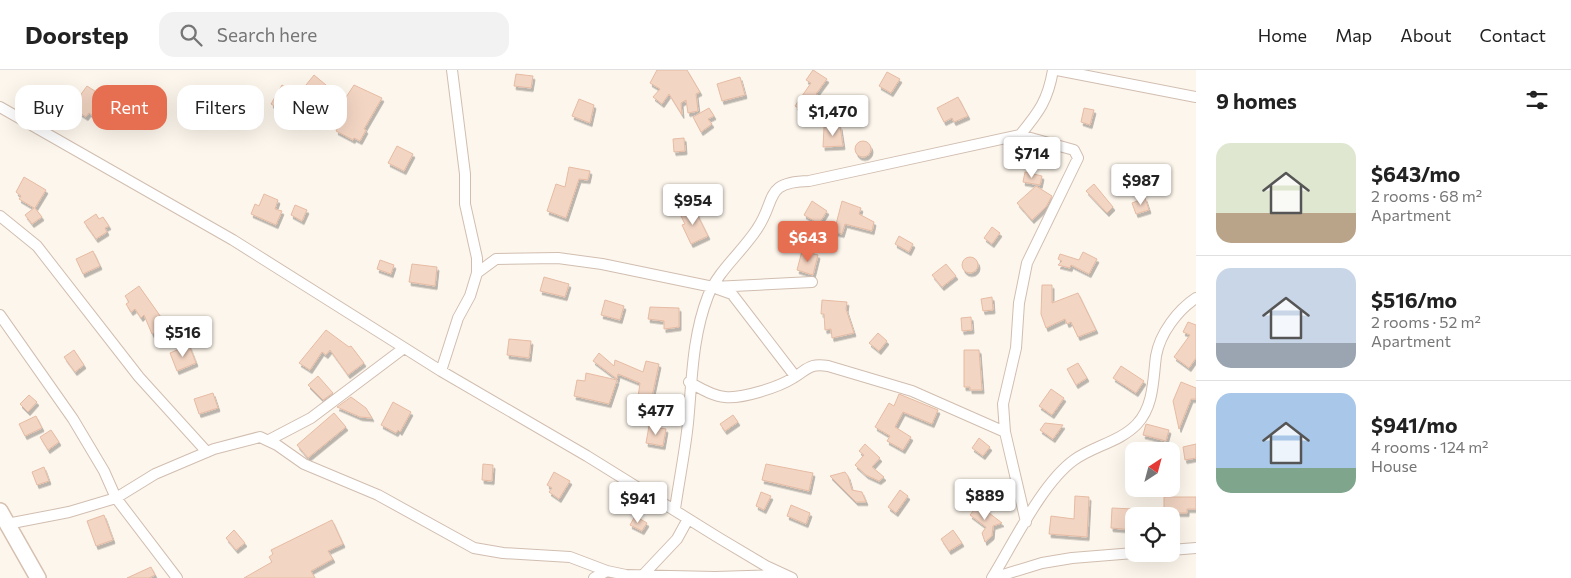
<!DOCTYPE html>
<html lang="en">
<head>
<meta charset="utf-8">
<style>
  :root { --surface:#fff; --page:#f2f2f2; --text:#222; --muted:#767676; --line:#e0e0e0; --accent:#e76f51 }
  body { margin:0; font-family:Commissioner,sans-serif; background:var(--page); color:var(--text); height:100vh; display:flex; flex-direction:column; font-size:19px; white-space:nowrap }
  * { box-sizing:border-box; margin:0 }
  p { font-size:16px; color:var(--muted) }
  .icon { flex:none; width:28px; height:28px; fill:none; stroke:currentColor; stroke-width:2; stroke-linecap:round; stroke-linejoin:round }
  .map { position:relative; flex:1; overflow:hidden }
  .details { display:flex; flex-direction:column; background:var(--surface); width:375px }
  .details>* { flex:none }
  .hud { position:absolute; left:15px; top:15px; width:475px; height:45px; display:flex; gap:10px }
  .needle { width:32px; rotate:36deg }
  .fabs { position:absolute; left:1125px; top:372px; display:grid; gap:10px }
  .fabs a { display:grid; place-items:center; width:55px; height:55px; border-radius:10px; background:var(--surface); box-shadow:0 5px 20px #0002; font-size:25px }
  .price { position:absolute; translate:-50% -42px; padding:0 11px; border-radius:5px; background:#fff; color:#222; font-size:16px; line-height:32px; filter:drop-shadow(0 1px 2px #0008) }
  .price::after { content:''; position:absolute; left:50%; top:30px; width:15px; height:11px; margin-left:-8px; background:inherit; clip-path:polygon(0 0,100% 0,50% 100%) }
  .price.on { background:var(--accent); color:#fff }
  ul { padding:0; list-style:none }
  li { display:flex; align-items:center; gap:15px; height:125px; padding:0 20px }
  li+li { border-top:1px solid var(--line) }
  li span { display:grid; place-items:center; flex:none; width:140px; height:100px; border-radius:15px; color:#555 }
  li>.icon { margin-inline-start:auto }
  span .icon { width:60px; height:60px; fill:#fffc; stroke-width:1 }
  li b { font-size:21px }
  h2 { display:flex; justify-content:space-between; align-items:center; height:60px; padding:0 20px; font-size:21px }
  .chip { padding:0 18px; border-radius:15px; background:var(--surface); box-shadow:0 5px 20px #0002; font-size:18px; line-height:45px }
  .chip.on { background:var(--accent); color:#fff }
  header { display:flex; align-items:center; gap:30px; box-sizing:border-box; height:70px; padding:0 25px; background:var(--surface); border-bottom:1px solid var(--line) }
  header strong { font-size:24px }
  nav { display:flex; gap:28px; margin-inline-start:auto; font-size:18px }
  .search { width:350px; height:45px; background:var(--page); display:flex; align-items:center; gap:12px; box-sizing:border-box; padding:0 18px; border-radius:15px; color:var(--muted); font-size:19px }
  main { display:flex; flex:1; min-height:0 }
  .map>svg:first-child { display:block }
  .building { fill:#f3d5c3; stroke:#e6bba3; filter:url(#shadow) }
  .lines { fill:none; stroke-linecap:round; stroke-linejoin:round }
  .street-casing { stroke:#d1beb0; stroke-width:12 }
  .secondary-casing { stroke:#d6c0b0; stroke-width:18 }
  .street { stroke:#fff; stroke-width:10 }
  .secondary { stroke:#fff; stroke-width:15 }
</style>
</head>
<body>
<header>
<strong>Doorstep</strong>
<div class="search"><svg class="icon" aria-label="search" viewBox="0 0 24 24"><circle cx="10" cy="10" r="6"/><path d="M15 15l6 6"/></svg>Search here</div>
<nav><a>Home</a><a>Map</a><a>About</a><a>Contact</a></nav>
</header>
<main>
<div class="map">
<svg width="1196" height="508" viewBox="0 0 1196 508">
  <defs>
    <filter id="shadow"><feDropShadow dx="2" dy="3.5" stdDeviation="0" flood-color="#0004"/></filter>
  </defs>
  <rect width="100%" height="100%" fill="#fdf6ec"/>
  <path class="building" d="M657,0H687L700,22L696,24L698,41L688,43L686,30L681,33L682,45L669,24L662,34L653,27L660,19L650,13Z
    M813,0L827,9L816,24L826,31L816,45L807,39L804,42L795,36L811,13L806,10Z
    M887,2L900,9L891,23L879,16Z
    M516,4L533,6L531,18L514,16Z
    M314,5L326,15L319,25L306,15Z
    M740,7L745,25L722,31L717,14Z
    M282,15L297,25L286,43L271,34Z
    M354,15L382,28L364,59L366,60L360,71L354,68L353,70L336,61L346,43L339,38Z
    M87,16L98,23L95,27L110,36L100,51L89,43L86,47L66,34L73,23L79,27Z
    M958,27L968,46L954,52L952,48L944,52L937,38Z
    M579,29L594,35L590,53L572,46Z
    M709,38L714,46L708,49L712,54L701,62L693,47Z
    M1084,38L1094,40L1090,55L1081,52Z
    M840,56L843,76L823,77L824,57Z
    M684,68L685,81L674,82L673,69Z
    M855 79a8 8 0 1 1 16 0a8 8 0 1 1-16 0Z
    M397,76L413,84L404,101L388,93Z
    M569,97L590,101L588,110L579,109L566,148L547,141L556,114L565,117Z
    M1025,102L1042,106L1040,115L1023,112Z
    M24,107L46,120L35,138L42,147L32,154L25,145L34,138L19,129L21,126L16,122Z
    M1094,114L1113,137L1107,143L1086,121Z
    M1036,116L1052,126L1046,137L1032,150L1017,133Z
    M264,124L278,130L275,139L282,141L276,155L251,144L255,134L259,136Z
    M1145,128L1149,140L1136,144L1132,133Z
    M812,131L827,141L819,154L804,145Z
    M842,131L861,138L859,144L874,152L872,161L845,154L842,164L834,162Z
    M295,135L307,140L302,151L291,145Z
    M694,138L708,166L691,174L682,155L685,154L680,144Z
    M96,144L99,149L103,147L109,156L105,158L107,162L96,169L84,152Z
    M992,157L1000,163L992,174L984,168Z
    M899,166L913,174L909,182L895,174Z
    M93,181L100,196L83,204L76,189Z
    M802,181L818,185L813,205L797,200Z
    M1083,182L1097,189L1089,204L1071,195L1070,198L1058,195L1062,191L1058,189L1060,184L1079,190Z
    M962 195a8 8 0 1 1 16 0a8 8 0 1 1-16 0Z
    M380,190L394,195L391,204L377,199Z
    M412,194L437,197L435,216L409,212Z
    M946,194L956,206L942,217L932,205Z
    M544,207L569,214L565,227L540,221Z
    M1042,215H1052V233L1078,223L1096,260L1078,267L1071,252L1067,254L1065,249L1046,258L1041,244Z
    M139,216L168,257L152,264L144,245L141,248L135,239L131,242L126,234L129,232L125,226Z
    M992,227L993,240L983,241L981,229Z
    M605,230L624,236L620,250L601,245Z
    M822,230L847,232L846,239L854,263L832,268L831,259L825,260L824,244H821Z
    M650,237L679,238V257L664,259V251L648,249Z
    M971,247L972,260L962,261L961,248Z
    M1188,252L1196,255V288L1189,298L1174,287L1190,265L1183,262Z
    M326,260L349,277L351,276L364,293L348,305L330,280L326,285L322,282L310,300L299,293Z
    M878,263L887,271L879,281L869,273Z
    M509,269L531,271L529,288L507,285Z
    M189,275L196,293L177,301L170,283Z
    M74,280L84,295L75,302L64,287Z
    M964,280H979L982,320H970V317H964Z
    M599,283L614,296L615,290L643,302L646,291L659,294L650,336L637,334L640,313L618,304L617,309L593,291Z
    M1078,293L1087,308L1076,315L1067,299Z
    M1121,296L1144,311L1136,323L1113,308Z
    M586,303L617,310L609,334L574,326L577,310L585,311Z
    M318,306L333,323L323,330L308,315Z
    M1181,312L1196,318V329H1191L1179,359L1173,331Z
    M1051,319L1064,328L1052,345L1039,336Z
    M213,323L218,338L199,344L194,329Z
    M899,324L938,340L932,354L903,342L895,357L911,367L903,380L887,371L890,366L875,357L889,333L894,336Z
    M29,325L37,332L28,342L20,334Z
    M351,327L366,338L372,348L360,347L337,337Z
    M393,332L411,342L400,362L398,360L396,363L381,355Z
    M334,343L346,357L308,388L297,375Z
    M733,345L738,352L725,361L720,354Z
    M36,346L42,358L25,366L19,354Z
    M1045,353L1063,355L1053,369L1040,360Z
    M1146,354L1169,360L1166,371L1143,365Z
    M649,356L666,359L663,376L646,373Z
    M51,360L59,372L48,380L40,367Z
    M979,368L990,377L983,386L972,378Z
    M865,374L880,388L872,397L884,407L879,411L866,405L855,395L864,385L859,381Z
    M1196,374V388L1185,390L1183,377Z
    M483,394L493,395L492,411L482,410Z
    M766,394L813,403L809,421L762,410Z
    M44,397L49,411L37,415L32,402Z
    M554,402L570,411L559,429L549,422L552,418L547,415Z
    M845,402L848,406L852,420L862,422L866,432H856L830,406Z
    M900,420L908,426L896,443L888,437Z
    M761,422L771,426L764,440L756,436Z
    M1075,426L1089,427L1087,467L1049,464L1051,446L1074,449Z
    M1164,427H1196V439H1187V443H1164Z
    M791,435L810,443L806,454L787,446Z
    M977,436H980L1002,453L993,456L992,466L985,472L982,463L986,457L970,445Z
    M1112,438L1134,439V460L1111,458Z
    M104,445L113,470L96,476L87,451Z
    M635,446L647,453L642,461L630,455Z
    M332,450L343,474L328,481L333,489L311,501L315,508H244L272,492L269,487L273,484L271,480Z
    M234,460L245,473L236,480L226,468Z
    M953,460L962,473L949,481L941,469Z
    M151,497L155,505L149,508H127Z"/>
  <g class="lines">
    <g class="street-casing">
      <path id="street" d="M1057,0L1196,27
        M0,37L233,170L441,301L587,386L719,468L766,496L792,508
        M1020,65L1074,80L1078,88L1027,193L1019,233L1016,278L1003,334L1005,362L1026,452
        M0,146L37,176L139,307L207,382
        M477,203L496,189L558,188L602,194L713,217L812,212
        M718,219L732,224L795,306
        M0,245L73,349L104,401L116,428L177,508
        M441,301L458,248L470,226L477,203V188L465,134V104L452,0
        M689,312C700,318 712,326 725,327C742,329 779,317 793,308C808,299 809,293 828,296L912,321L1005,362
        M269,370L311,348L404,278
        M675,439C679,411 685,382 688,353C692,311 692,267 708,226C718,201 742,182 757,159C777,130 763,112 809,111L1020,65C1039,42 1048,30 1053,0
        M7,454L69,442L116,428L155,404L214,379L260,367L277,375L304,394L378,425L474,478L503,483L570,487L607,501L626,505L715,507L782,505
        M1171,480L1196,478
        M643,505L677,469L688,449
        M594,508L607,501
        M992,508C1013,474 1042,413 1074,390C1093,376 1120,372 1137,354C1154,336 1153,309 1156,286C1160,263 1178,240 1196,228
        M993,508L1042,493L1072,488L1134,483"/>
    </g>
    <g class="secondary-casing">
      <path id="secondary" d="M0,441L38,508"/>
    </g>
    <use href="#street" class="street"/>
    <use href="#secondary" class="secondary"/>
  </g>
</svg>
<div class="fabs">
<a><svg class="needle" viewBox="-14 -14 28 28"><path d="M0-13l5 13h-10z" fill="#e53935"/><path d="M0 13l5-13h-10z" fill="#767676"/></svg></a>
<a><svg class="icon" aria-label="locate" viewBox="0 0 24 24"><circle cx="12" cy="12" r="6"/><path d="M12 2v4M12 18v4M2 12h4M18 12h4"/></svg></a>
</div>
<b class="price" style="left:833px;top:67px">$1,470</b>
<b class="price" style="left:1032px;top:109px">$714</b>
<b class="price" style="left:1141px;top:136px">$987</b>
<b class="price" style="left:693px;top:156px">$954</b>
<b class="price on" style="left:808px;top:193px">$643</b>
<b class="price" style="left:183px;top:288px">$516</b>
<b class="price" style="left:656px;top:366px">$477</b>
<b class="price" style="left:985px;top:451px">$889</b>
<b class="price" style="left:638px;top:454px">$941</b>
<div class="hud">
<a class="chip">Buy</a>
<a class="chip on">Rent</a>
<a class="chip">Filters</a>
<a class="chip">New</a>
</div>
</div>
<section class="details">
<h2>9 homes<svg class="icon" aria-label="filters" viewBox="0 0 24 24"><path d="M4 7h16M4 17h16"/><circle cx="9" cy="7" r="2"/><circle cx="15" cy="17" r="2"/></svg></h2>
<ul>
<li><span style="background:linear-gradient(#dfe7d0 70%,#b9a48a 0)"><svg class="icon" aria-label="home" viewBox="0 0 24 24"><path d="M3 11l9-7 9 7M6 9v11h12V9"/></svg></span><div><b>$643/mo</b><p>2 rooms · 68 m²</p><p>Apartment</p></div></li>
<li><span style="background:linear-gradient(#c9d6e8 75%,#9aa5b1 0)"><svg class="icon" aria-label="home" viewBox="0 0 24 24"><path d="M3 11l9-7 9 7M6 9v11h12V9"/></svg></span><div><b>$516/mo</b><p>2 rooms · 52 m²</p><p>Apartment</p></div></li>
<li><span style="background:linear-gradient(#a9c7e8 75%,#7fa58c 0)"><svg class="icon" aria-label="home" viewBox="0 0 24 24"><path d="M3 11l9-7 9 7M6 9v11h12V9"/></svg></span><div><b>$941/mo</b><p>4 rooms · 124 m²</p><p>House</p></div></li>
</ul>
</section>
</main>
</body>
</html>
